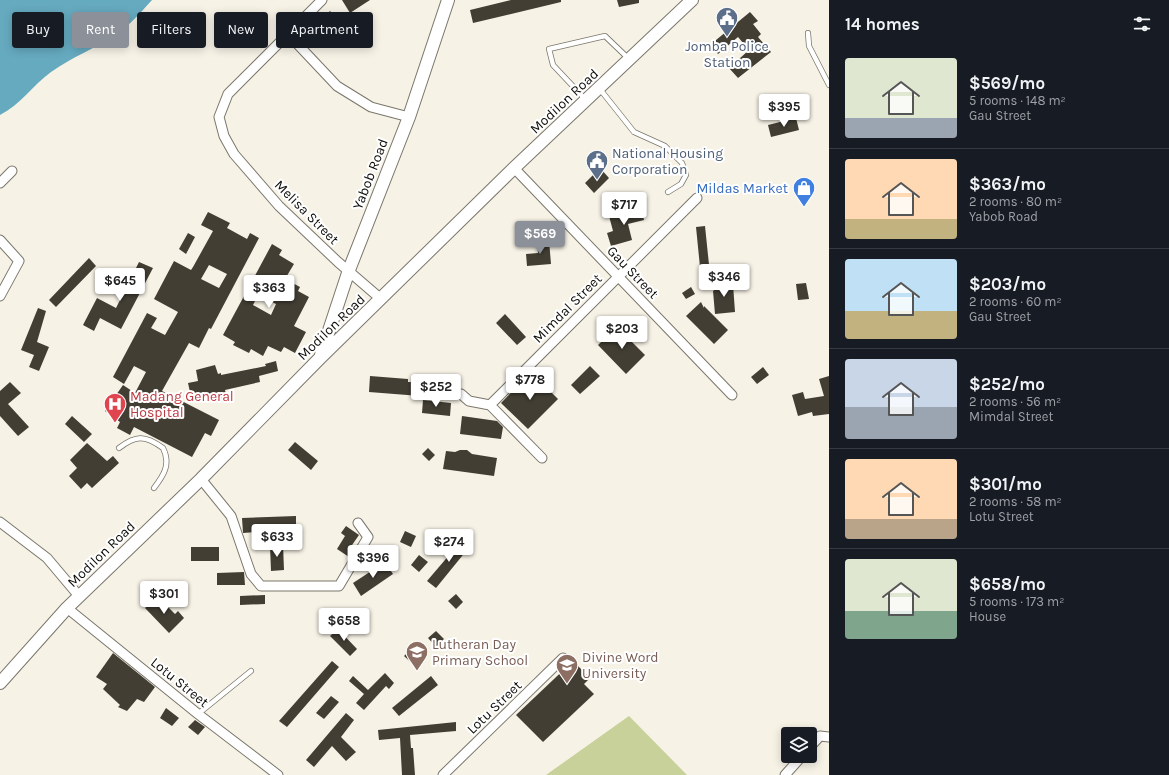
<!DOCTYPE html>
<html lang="en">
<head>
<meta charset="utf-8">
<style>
  :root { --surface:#171b24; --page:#20242c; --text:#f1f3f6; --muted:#9ea1a6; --line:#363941; --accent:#8c9099 }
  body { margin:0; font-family:Karla,sans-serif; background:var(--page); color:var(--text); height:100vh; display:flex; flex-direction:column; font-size:15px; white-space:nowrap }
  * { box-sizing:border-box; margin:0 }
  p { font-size:13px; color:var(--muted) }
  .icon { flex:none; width:22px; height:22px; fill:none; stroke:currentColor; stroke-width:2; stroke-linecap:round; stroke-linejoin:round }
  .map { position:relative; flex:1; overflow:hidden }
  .drawer { display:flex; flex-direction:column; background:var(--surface); width:340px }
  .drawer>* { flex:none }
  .guide { position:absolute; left:12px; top:12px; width:380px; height:36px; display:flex; gap:8px }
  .tools { position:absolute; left:781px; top:727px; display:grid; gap:8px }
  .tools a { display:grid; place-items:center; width:36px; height:36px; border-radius:4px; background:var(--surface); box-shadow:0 2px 10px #0003; font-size:20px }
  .price { position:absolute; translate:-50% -34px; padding:0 9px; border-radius:4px; background:#fff; color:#222; font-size:13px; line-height:26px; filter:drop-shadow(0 1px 2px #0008) }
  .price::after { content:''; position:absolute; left:50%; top:24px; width:12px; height:9px; margin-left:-6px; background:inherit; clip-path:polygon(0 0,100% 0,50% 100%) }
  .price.selected { background:var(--accent); color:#fff }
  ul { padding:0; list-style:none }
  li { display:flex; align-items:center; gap:12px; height:100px; padding:0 16px }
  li+li { border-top:1px solid var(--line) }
  li span { display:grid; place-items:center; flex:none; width:112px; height:80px; border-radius:4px; color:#555 }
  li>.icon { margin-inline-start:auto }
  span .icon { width:48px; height:48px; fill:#fffc; stroke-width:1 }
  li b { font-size:17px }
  h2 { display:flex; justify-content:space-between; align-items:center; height:48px; padding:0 16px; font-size:17px }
  .pill { padding:0 14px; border-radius:4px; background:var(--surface); box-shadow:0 2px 10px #0003; font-size:14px; line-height:36px }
  .pill.selected { background:var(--accent); color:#fff }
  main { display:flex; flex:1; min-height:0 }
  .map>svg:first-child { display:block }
  .green { fill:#c7d199 }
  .water { fill:#66aac0 }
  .building { fill:#423e34; fill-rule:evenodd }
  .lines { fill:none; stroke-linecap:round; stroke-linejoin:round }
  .lane-casing { stroke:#7a766b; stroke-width:6 }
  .street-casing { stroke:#7a766b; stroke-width:11 }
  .secondary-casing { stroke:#7a766b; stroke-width:14 }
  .lane { stroke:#fff; stroke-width:4.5 }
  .street { stroke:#fff; stroke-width:9 }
  .secondary { stroke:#fff; stroke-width:12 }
  .labels { text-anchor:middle; stroke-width:4; stroke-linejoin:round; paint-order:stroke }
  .service-label { font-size:14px; fill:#4e5e75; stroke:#fff }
  .street-label { font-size:14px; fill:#0d0c08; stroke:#fff }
  .shop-label { font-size:14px; fill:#366cbe; stroke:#fff; text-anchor:end }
  .health-label { font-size:14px; fill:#be3a42; stroke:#fff; text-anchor:start }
  .education-label { font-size:14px; fill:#785e54; stroke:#fff; text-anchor:start }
</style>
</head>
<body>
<main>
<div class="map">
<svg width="829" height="775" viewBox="0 0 829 775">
  <rect width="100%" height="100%" fill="#f7f2e6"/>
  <path class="green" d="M629,716L687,775H546Z"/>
  <path class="water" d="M0,0H152C141,12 131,24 117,34C96,48 72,57 51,72C33,85 20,105 0,115Z"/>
  <path class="building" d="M342,0H370L350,13Z
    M511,0H561V2L473,23L470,10Z
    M617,0H639V3L619,7Z
    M330,11L336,17L324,29L318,23Z
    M750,12L758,21L753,24L761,34L758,37L771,52L738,78L729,68L749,50L738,37L718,54L710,45Z
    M796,118L799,130L771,137L768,125Z
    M600,168L609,178L594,193L585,183Z
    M641,207L644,220L628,224L632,240L611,246L607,233L613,231L609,216Z
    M208,212L230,223L227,228L247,239L250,233L259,238L211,329L209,328L199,348L189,343L162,391L219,420L211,436L205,433L192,457L134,427L130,435L117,428L120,422L105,411L123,385L135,393L146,372L134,366L124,384L113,377L147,313L157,318L151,328L165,335L178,312L154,299L174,261L191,270L193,267L213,231L201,225ZM209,265L227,274L219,288L201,279Z
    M705,226L711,284L702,287L696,227Z
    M188,233L195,237L186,254L179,249Z
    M549,240L551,264L527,266L526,254L538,253L537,242Z
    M272,244L282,250L279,255L294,264L285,279L300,287L298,291L309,297L294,326L306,332L295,353L284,347L281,352L268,346L263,356L251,349L249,353L233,345L235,342L223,335ZM258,295L276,304L271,315L253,305Z
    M89,258L96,266L56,307L49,300Z
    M139,262L153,268L121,329L100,318L94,331L83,325L97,298L116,308Z
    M729,279L733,284L735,312L715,314L713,291Z
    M806,283L809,299L798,300L796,284Z
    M691,287L695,294L686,299L682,293Z
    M701,302L704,308V306L728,330L714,344L686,316Z
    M38,308L46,311L37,342L49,347L39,371L29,367L34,355L21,350Z
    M505,314L526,337L517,345L496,323Z
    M617,327L645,355L626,374L598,345Z
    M276,361L278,371L259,376L260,382L225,390L227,398L213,402L212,396L192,401L188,383L198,381L196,370L215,365L218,374L221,373V375L266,366L265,364Z
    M590,366L600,376L580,394L571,385Z
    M763,367L769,375L757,384L751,377Z
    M531,372L558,399L528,429L501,403Z
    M370,376L408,379V382H421L420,396L369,392Z
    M829,376V414L813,416L812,412L798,416L792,395L803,392L805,399L824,396L819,379Z
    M10,382L21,393L8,404L29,427L18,436L0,416V391Z
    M423,400L451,403L450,416L422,413Z
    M72,416L92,434L84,442L65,424Z
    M462,416L497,421L503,427L501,439L460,434Z
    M295,442L318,461L311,470L288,450Z
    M87,443L107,461L113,456L119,463L92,488L87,483L81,489L69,476L77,468L70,460Z
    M428,448L435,455L429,461L422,454Z
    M460,450H467L472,454L497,458L494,476L443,469L446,451L455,452Z
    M296,516V529L243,533L242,518Z
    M346,526L359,535L350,548L353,550L349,557L337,549L345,536L341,533Z
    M405,531L416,536L411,547L400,542Z
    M460,537L471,545L436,588L427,581L456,547L454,546Z
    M283,545L284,570L271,571L270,546Z
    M191,547H219V561H191Z
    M419,555L428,562L419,572L411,565Z
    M385,562L393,574L361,596L353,583Z
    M244,572L245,585H217V573Z
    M456,594L463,602L456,609L448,601Z
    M265,595V604L240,605V596Z
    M158,597L175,614L178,611L184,618L169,633L145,608Z
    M338,629L357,649L350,656L330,636Z
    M436,631L444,639L436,647L428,638Z
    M414,646L425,657L416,667L404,656Z
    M113,653L155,687L144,702L137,699L127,711L118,707L120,705L103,689L107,684L96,677Z
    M332,661L339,667L287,727L279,721Z
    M573,661L590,678L584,684L594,694L543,742L516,715Z
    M385,673L394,683L389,689L386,686L364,710L356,703L364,694L349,681L353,676L368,690Z
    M431,676L438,685L399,716L392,708Z
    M331,696L339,702L324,719L316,713Z
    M166,708L179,718L172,726L160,718Z
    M346,713L354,720L341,737L356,752L346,761L332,746L314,767L306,760Z
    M195,720L205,727L198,735L188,727Z
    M456,722V731L410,735L411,748H413L415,775H402L400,738L379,740L378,730Z"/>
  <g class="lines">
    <g class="lane-casing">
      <path id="lane" d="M808,33L809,46L829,85
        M599,88L634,132L665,146L682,163L686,175L681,184L668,192
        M585,99L553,65L549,49L605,36L629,59
        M119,448C136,435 145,435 163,448C171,464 164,475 154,488
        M198,714L251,671"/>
    </g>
    <g class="street-casing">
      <path id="street" d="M322,0L228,94L219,117L224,136L234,154L279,206L338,262L381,299
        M287,33L337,86L371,107L409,117
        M514,168L732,395
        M0,183L12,171
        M0,240L19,261L0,296
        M461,394L469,401L490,405L542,458
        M490,405L697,198
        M201,479L231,516L251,574L261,586H339L368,537L358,523
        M0,522L47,558L79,596
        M67,608L198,714L278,775
        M810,747L820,736L829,737
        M443,775L563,658
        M785,775L802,756"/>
    </g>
    <g class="secondary-casing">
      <path id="secondary" d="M321,355L349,270L409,117L448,0
        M0,683L67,608L201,479L320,358L514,168L692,0"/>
    </g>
    <use href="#lane" class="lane"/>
    <use href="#street" class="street"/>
    <use href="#secondary" class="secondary"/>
  </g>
  <defs>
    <g id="civic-pin" transform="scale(1.15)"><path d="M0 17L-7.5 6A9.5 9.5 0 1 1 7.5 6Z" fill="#5c6f8a" stroke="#fff"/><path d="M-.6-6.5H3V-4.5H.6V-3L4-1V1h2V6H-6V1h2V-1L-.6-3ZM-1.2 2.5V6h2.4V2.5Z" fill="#fff"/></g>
    <g id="shop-pin" transform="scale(1.15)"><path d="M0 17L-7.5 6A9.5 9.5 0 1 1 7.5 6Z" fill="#3f7fe0" stroke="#fff"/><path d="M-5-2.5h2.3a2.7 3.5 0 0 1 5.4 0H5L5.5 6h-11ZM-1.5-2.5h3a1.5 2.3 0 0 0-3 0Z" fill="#fff"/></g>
    <g id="hospital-pin" transform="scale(1.15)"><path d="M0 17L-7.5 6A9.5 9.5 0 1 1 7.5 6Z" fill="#e0444e" stroke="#fff"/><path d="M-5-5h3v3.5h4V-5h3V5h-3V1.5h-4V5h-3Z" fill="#fff"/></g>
    <g id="school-pin" transform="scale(1.15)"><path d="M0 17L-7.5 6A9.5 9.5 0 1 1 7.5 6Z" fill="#8d6e63" stroke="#fff"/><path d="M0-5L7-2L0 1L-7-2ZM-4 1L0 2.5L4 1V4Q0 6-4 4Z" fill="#fff"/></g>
    <g id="university-pin" transform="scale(1.15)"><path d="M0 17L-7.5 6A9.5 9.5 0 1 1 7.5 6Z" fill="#8d6e63" stroke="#fff"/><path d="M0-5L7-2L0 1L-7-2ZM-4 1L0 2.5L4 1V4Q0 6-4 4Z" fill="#fff"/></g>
  </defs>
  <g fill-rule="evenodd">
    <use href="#civic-pin" x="727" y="18"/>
    <use href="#civic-pin" x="597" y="161"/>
    <use href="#shop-pin" x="804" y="188"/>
    <use href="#hospital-pin" x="115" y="404"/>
    <use href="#school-pin" x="417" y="652"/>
    <use href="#university-pin" x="567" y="665"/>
  </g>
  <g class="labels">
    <g class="service-label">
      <text x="727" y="51">Jomba Police<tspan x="727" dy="16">Station</tspan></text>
      <text x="612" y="158" text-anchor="start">National Housing<tspan x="612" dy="16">Corporation</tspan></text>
    </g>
    <g class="street-label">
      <text transform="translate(564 101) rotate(-43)" y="5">Modilon Road</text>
      <text transform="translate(370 174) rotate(-69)" y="5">Yabob Road</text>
      <text transform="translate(307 212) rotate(45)" y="5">Melisa Street</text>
      <text transform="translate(633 272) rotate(46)" y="5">Gau Street</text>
      <text transform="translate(567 308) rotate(-45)" y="5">Mimdal Street</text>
      <text transform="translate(331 327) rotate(-44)" y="5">Modilon Road</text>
      <text transform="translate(101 554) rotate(-44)" y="5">Modilon Road</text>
      <text transform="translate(180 682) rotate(39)" y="5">Lotu Street</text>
      <text transform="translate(494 707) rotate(-44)" y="5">Lotu Street</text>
    </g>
    <g class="shop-label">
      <text x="788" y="193">Mildas Market</text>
    </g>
    <g class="health-label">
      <text x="130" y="401">Madang General<tspan x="130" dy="16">Hospital</tspan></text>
    </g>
    <g class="education-label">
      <text x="432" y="649">Lutheran Day<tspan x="432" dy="16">Primary School</tspan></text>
      <text x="582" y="662">Divine Word<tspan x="582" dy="16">University</tspan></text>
    </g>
  </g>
</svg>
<div class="tools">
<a><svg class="icon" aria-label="layers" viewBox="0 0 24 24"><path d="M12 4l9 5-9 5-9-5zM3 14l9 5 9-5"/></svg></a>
</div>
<b class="price" style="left:784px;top:128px">$395</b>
<b class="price" style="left:624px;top:226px">$717</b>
<b class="price selected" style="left:540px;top:255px">$569</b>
<b class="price" style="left:724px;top:298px">$346</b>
<b class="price" style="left:120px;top:302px">$645</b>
<b class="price" style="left:269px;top:309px">$363</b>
<b class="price" style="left:622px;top:350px">$203</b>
<b class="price" style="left:530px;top:401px">$778</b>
<b class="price" style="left:436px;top:408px">$252</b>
<b class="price" style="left:277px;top:558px">$633</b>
<b class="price" style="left:449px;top:563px">$274</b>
<b class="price" style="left:373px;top:579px">$396</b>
<b class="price" style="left:164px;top:615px">$301</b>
<b class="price" style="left:344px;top:642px">$658</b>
<div class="guide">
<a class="pill">Buy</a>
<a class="pill selected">Rent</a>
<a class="pill">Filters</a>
<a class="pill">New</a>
<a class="pill">Apartment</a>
</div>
</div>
<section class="drawer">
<h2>14 homes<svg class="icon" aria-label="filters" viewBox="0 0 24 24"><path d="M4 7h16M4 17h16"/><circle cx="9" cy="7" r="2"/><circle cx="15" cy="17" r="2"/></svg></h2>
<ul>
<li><span style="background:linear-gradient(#dfe7d0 75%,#9aa5b1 0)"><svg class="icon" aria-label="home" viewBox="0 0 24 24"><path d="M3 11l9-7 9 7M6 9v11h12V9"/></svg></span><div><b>$569/mo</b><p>5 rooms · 148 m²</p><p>Gau Street</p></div></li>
<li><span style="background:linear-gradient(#ffd9b3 75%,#c2b280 0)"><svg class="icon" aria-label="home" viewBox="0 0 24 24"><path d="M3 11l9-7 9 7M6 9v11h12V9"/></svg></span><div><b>$363/mo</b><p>2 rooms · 80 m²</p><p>Yabob Road</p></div></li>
<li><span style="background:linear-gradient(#bfe0f5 65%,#c2b280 0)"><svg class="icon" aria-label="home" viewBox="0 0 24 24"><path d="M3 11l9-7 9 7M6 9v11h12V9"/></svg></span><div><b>$203/mo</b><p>2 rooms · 60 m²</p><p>Gau Street</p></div></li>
<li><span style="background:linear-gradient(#c9d6e8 60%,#9aa5b1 0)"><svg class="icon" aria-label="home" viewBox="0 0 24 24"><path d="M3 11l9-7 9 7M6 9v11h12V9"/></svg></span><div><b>$252/mo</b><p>2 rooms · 56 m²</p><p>Mimdal Street</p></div></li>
<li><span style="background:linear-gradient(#ffd9b3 75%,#b9a48a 0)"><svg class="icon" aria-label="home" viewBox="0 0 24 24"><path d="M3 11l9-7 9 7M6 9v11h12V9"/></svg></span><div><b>$301/mo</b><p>2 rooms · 58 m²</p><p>Lotu Street</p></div></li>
<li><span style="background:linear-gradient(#dfe7d0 65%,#7fa58c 0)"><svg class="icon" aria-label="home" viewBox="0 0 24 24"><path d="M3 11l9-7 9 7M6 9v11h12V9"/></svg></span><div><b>$658/mo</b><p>5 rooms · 173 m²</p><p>House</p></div></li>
</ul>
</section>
</main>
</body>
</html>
